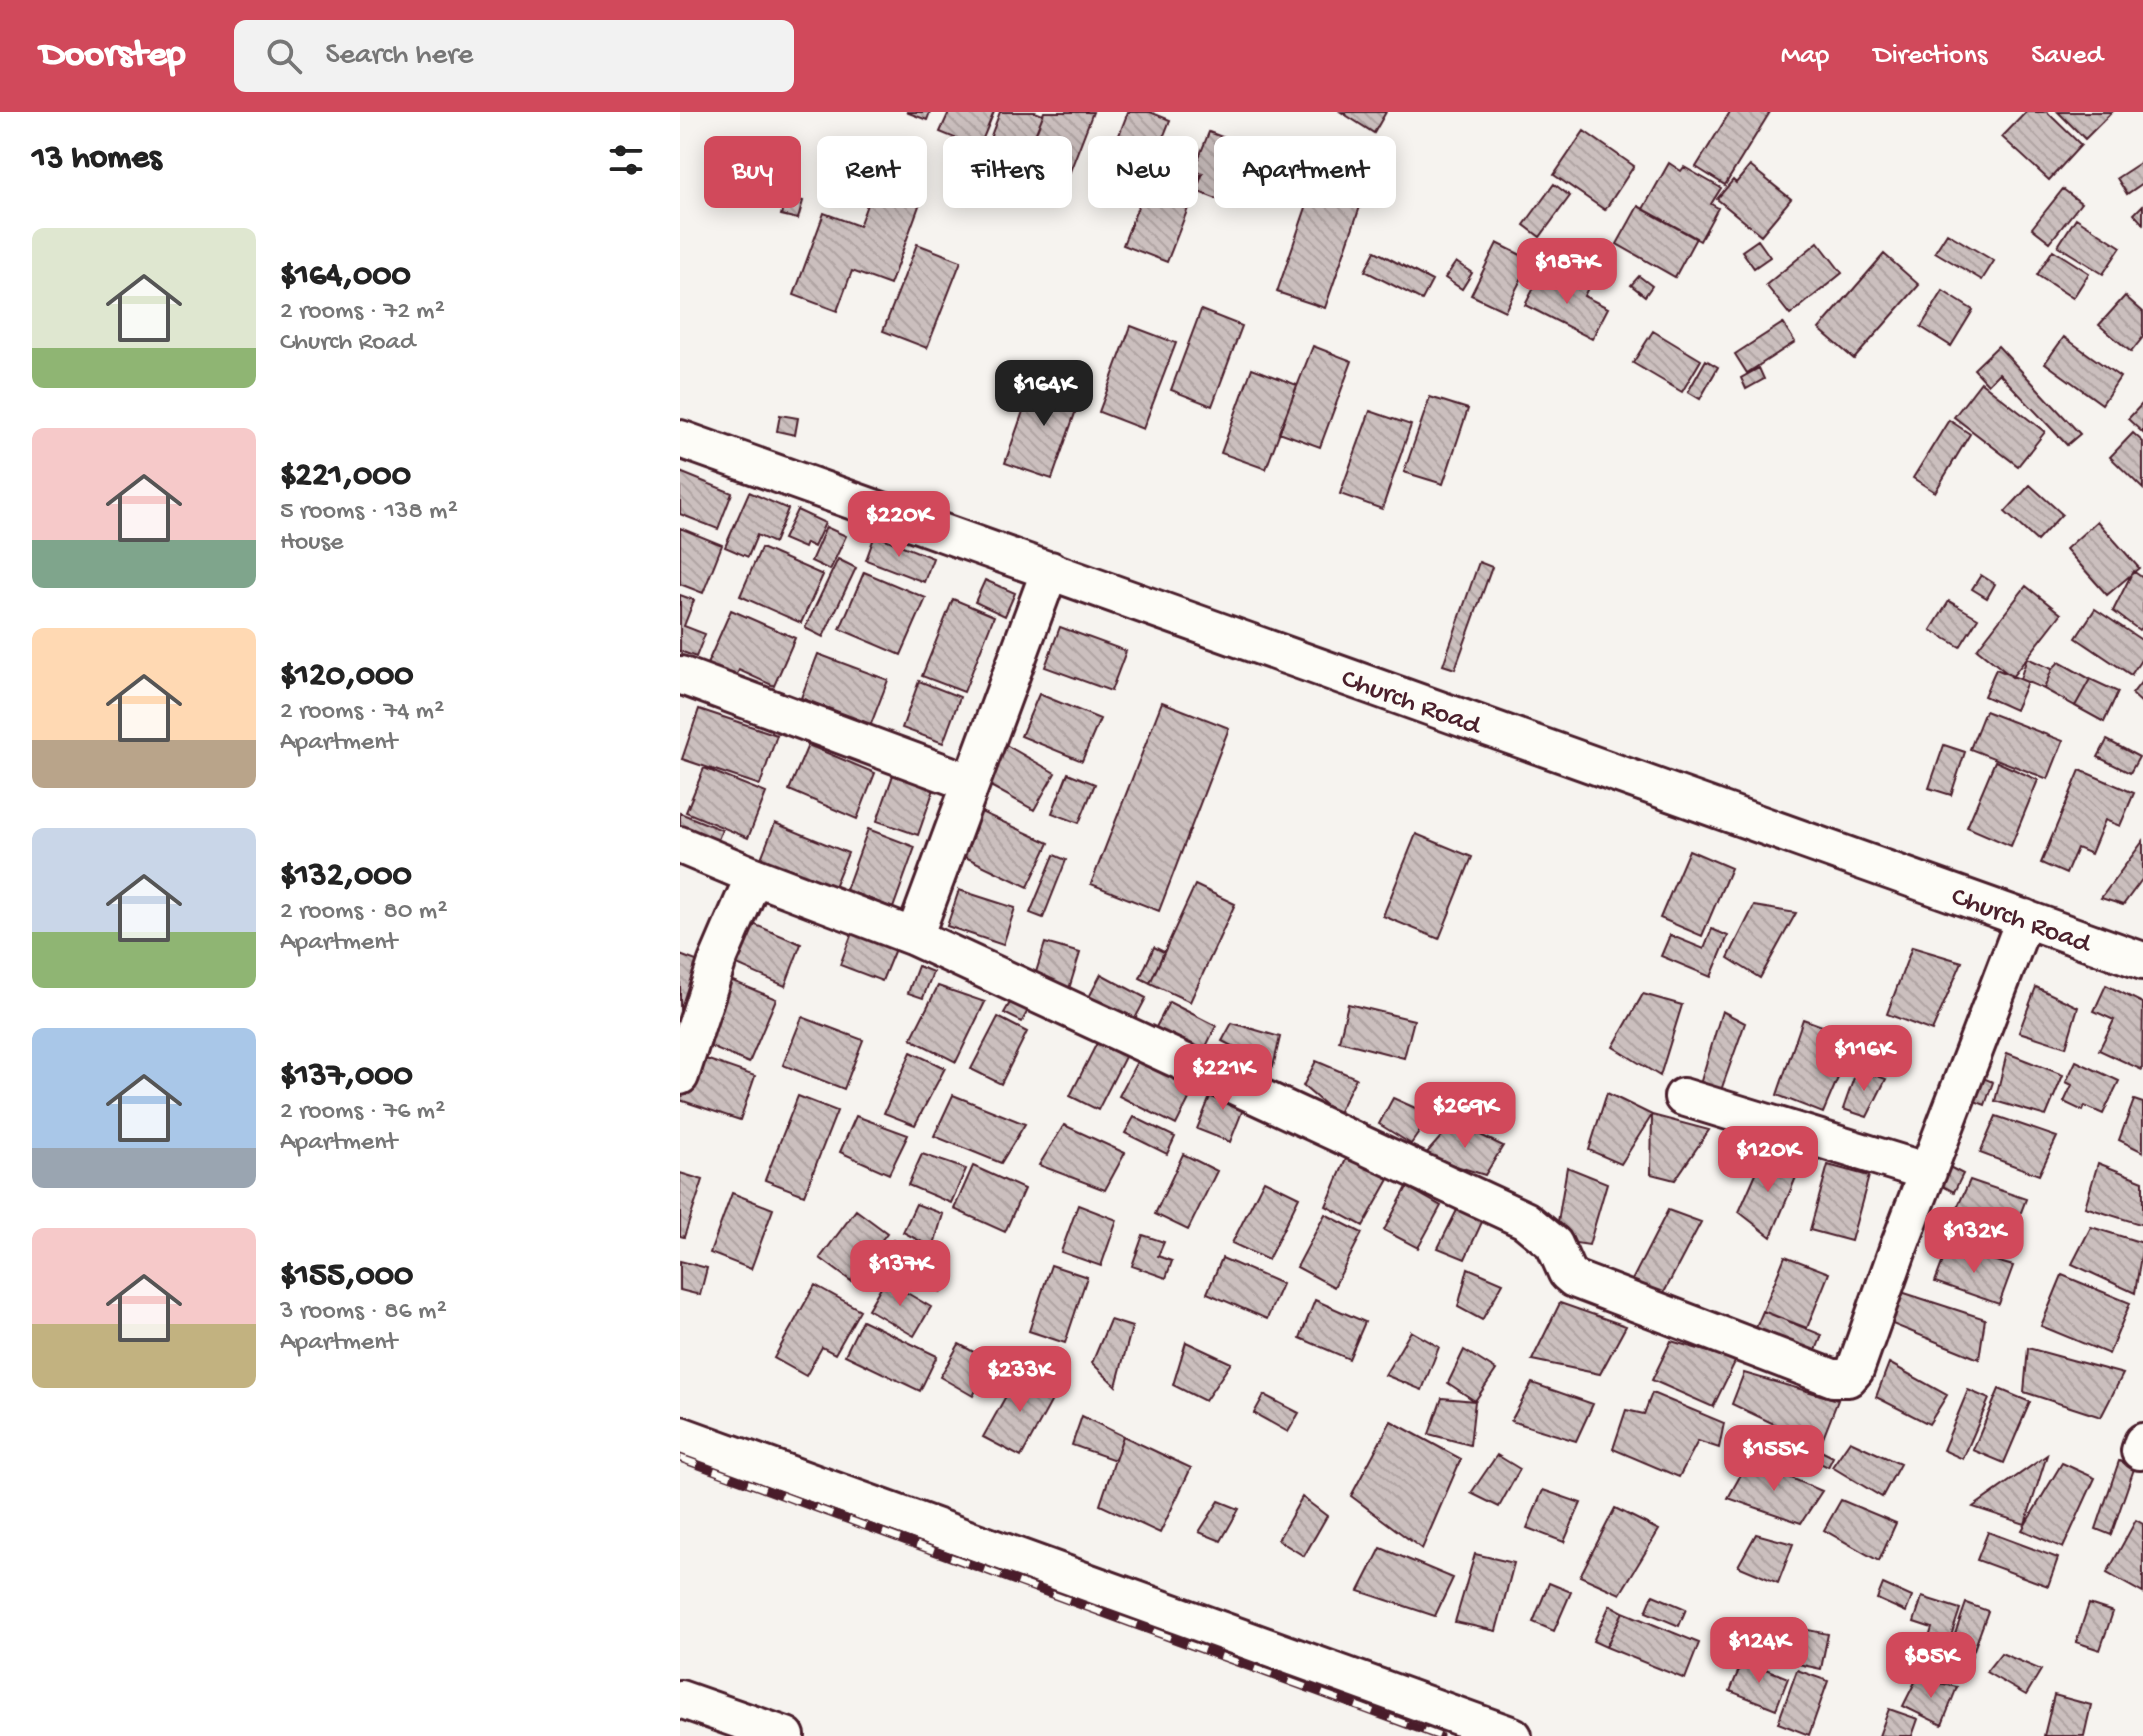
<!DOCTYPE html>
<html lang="en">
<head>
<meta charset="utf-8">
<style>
  :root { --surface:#fff; --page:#f2f2f2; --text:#222; --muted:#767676; --accent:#d1495b }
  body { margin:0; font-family:"Gochi Hand",sans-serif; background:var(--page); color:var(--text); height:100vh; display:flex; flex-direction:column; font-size:30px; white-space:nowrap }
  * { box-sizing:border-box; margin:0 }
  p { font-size:26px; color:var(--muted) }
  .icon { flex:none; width:44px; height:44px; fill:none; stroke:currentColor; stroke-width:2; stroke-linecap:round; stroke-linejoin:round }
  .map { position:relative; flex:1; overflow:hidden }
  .details { display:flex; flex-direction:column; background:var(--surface); width:680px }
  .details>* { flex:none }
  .hud { position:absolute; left:24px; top:24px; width:760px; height:72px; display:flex; gap:16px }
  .price { position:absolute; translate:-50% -68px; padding:0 18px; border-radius:16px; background:var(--accent); color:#fff; font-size:26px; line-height:52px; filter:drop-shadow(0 2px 4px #0008) }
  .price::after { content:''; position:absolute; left:50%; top:48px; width:24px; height:18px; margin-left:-12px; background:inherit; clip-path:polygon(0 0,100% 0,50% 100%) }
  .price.selected { background:#222; color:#fff }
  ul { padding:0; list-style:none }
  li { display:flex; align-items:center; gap:24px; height:200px; padding:0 32px }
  li span { display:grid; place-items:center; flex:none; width:224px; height:160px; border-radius:12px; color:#555 }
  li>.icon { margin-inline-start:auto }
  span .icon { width:96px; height:96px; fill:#fffc; stroke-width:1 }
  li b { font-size:34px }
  h2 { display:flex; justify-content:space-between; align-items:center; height:96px; padding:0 32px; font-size:34px }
  .tag { padding:0 28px; border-radius:12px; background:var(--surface); box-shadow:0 4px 20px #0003; font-size:28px; line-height:72px }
  .tag.selected { background:var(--accent); color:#fff }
  header { display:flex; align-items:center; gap:48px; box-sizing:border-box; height:112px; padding:0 40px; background:var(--accent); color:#fff }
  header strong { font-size:38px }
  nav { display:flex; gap:44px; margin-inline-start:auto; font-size:28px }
  .search { width:560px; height:72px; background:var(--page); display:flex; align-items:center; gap:20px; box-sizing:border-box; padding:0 28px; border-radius:12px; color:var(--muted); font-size:30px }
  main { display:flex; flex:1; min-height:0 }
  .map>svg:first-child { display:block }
  .building { fill:url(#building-back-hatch); stroke:#4a1f2b; stroke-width:2 }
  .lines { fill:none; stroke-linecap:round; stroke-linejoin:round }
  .minor-casing { stroke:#4a1f2b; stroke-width:42 }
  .minor { stroke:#fdfcf7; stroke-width:36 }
  .rail-casing { stroke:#4a1f2b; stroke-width:9 }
  .rail { stroke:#fdfcf7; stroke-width:6; stroke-dasharray:18; stroke-linecap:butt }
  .labels { text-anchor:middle; stroke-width:6; stroke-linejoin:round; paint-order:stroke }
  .street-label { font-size:28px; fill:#4a1f2b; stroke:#fdfcf7 }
</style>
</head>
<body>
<header>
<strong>Doorstep</strong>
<div class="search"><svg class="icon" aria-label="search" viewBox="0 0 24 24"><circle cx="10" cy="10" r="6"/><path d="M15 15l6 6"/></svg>Search here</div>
<nav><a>Map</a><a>Directions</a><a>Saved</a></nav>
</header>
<main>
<section class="details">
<h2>13 homes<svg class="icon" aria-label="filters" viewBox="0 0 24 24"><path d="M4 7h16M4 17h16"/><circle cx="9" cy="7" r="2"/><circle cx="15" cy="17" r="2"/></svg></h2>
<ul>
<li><span style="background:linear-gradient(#dfe7d0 75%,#8fb573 0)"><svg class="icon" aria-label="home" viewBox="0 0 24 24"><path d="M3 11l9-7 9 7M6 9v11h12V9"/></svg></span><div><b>$164,000</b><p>2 rooms · 72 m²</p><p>Church Road</p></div></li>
<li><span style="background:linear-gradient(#f6c9c9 70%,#7fa58c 0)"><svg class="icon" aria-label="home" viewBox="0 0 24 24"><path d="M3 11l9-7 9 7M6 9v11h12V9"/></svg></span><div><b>$221,000</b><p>5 rooms · 138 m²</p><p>House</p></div></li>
<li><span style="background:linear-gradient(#ffd9b3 70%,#b9a48a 0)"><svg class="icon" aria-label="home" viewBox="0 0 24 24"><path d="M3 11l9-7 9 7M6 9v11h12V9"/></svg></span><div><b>$120,000</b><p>2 rooms · 74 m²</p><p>Apartment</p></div></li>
<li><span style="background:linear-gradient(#c9d6e8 65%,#8fb573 0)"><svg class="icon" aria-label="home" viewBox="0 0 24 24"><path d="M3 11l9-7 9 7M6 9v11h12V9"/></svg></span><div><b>$132,000</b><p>2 rooms · 80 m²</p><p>Apartment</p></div></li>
<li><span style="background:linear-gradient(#a9c7e8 75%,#9aa5b1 0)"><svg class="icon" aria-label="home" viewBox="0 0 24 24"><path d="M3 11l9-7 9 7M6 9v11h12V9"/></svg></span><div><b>$137,000</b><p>2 rooms · 76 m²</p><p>Apartment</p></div></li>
<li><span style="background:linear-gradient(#f6c9c9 60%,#c2b280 0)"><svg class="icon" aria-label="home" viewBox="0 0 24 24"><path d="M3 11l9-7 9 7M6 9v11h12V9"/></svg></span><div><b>$155,000</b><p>3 rooms · 86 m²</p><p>Apartment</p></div></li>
</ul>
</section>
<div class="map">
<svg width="1463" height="1624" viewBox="0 0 1463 1624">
  <defs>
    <pattern id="building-back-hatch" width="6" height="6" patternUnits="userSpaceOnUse" patternTransform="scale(2)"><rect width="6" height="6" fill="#cbbfbe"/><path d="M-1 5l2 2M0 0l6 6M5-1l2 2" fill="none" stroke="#b0a4a3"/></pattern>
  </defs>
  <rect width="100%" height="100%" fill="#f6f3ef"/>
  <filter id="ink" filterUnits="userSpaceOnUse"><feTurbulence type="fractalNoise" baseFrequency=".0125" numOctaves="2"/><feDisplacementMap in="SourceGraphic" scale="16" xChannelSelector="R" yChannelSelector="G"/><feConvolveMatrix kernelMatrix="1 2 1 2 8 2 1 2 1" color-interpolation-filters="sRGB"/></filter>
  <g filter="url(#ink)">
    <path class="building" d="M226,0H250L247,8Z
      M269,0H314L299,36L260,20Z
      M320,0H355L363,3L331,83L294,69Z
      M364,0H413L389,62L347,45Z
      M448,0H470L490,8L459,87L420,72Z
      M661,0H706L694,21Z
      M1050,0H1090L1045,73L1016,55Z
      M1346,0H1367L1401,33L1369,68L1322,25Z
      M1378,0H1432L1405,27Z
      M904,19L954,54L925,98L874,63Z
      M529,20L574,37L552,93L516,79L523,61L514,58Z
      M646,37L694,54L645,196L597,180Z
      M477,46L521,63L487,150L443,133Z
      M1463,49V71L1447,82L1437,66Z
      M989,51L1001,59L1004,55L1041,76L1031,92L1038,96L1020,129L963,97Z
      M1070,54L1111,87L1081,123L1037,87L1053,68L1056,71Z
      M874,72L890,84L860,125L844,113Z
      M194,74L240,91L210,173L172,159L157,199L114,183L144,101L179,114Z
      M1383,77L1401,91L1370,130L1352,116Z
      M106,85L123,89L118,107L101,103Z
      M1463,93V112L1454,102Z
      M958,94L1016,126L995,165L937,132Z
      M1396,106L1441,135L1423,162L1378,134Z
      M1267,121L1314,149L1302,168L1255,140Z
      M1078,128L1090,145L1074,156L1062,139Z
      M1138,130L1162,161L1110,203L1086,173Z
      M817,131L851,148L825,199L791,183Z
      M237,132L281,149L247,236L203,219Z
      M866,134L898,151L887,171L856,154Z
      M1373,138L1409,161L1393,186L1357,163Z
      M695,139L752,169L742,188L685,159Z
      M1204,142L1239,173L1174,247L1139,217Z
      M776,150L792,161L782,177L765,166Z
      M860,164L890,179L895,169L908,176L904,184L928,196L912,227L845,193Z
      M959,164L972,174L965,184L951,173Z
      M1263,179L1293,198L1271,234L1241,215Z
      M1445,184L1463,200V225L1451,240L1419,213Z
      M521,198L562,214L532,294L491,278Z
      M1103,211L1115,230L1067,261L1055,242Z
      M451,214L496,231L463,317L419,300Z
      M973,219L1021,248L1002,280L953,251Z
      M1384,225L1440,265L1422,292L1365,251Z
      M633,234L672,249L640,335L599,320Z
      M1318,234L1400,322L1387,333L1319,261L1308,272L1294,257Z
      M1026,248L1038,255L1020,287L1008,280Z
      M572,256L617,273L586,357L541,341Z
      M1079,256L1084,267L1066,277L1061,266Z
      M355,265L402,281L372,367L325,351Z
      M1301,270L1365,320L1338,354L1274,305Z
      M750,285L788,297L763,372L724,360Z
      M1462,292L1463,293V321L1448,307Z
      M690,299L731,313L702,397L660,382Z
      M100,303L118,306L115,323L97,319Z
      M1269,308L1290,322L1255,380L1233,366Z
      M1453,321L1463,330V377L1430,345Z
      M0,360L52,381L38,417L0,402Z
      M1350,373L1382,402L1357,429L1325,400Z
      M69,380L108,397L94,431L77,423L68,445L45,435Z
      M117,398L145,411L134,435L126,431L124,436L103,427Z
      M1417,409L1459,456L1427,483L1386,437Z
      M146,415L166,424L150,458L131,449Z
      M0,416L42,433L23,481L0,472Z
      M195,423L253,446L244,470L186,448Z
      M81,436L143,463L121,511L60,484Z
      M158,447L176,456L143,525L125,516Z
      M799,450L812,455L775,557L763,553Z
      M1453,459L1463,466V513L1459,518L1433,499Z
      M184,460L246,486L221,543L160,517Z
      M1301,463L1315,472L1307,486L1292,477Z
      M305,468L335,481L325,504L295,490Z
      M1346,474L1381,502L1332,565L1297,537Z
      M0,483L14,488L4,514L25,522L16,545L0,539Z
      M273,487L314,504L284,580L242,564Z
      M1269,489L1298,506L1280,535L1251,518Z
      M1415,497L1463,529V545L1451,563L1396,526Z
      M51,498L115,526L94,574L59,558L53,571L24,559Z
      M380,515L446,539L431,579L365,555Z
      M138,542L208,568L191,612L121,586Z
      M1347,546L1372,557L1364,577L1340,567Z
      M1379,550L1410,567L1395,594L1364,577L1372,557Z
      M1316,557L1347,570L1335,598L1304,584Z
      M1410,567L1438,580L1424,610L1395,594Z
      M1463,568V592L1452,582Z
      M239,569L280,585L263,631L222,616Z
      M359,582L420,607L402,649L341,624Z
      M482,590L549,616L479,799L411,772Z
      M19,597L97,623L80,673L2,647Z
      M1305,599L1383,629L1368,667L1290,637Z
      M1427,628L1459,645L1450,661L1418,645Z
      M128,633L195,661L177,707L109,678Z
      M326,633L375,661L354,698L305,671Z
      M1264,633L1285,640L1271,683L1249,676Z
      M1315,649L1358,668L1331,734L1287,715Z
      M24,656L86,681L68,726L6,700Z
      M1400,658L1454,681L1440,714L1425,708L1411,742L1397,736L1386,762L1361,751Z
      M388,661L415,672L399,711L372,701Z
      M213,663L254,677L238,723L197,709Z
      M301,700L369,731L348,775L281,743Z
      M0,701L42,718L32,742L0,728Z
      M95,711L168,741L150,784L78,754Z
      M188,717L235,735L213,796L166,778Z
      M736,722L792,745L759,827L703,804Z
      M1463,729V766L1443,793L1421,786Z
      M1009,738L1051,756L1022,824L980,806Z
      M374,743L386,748L363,806L350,801Z
      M515,773L555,792L510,890L470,871Z
      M279,778L335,796L323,833L267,814Z
      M1074,794L1116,801L1080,866L1048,846Z
      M59,806L121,832L105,874L41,846Z
      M1032,817L1048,824L1031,865L981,844L990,823L1024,837Z
      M172,821L215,837L202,869L160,853Z
      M365,831L400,841L388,880L353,870Z
      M474,835L484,840L470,871L460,866Z
      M1232,835L1282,850L1252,919L1207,902Z
      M0,843L19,850L0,900Z
      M238,854L253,860L243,886L228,881Z
      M421,862L466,886L450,916L405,893Z
      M48,867L96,887L69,951L21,931Z
      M1426,873L1463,891L1462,958L1419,938L1434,908L1414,899Z
      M258,874L305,890L276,950L231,927Z
      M1356,875L1398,895L1386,935L1339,920Z
      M963,882L1002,893L980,964L933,935Z
      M332,887L349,896L342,910L324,901Z
      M489,890L536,914L521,945L473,921Z
      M668,892L734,908L724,946L659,929Z
      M1042,899L1065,911L1040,981L1018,979Z
      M122,905L183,928L164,977L103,953Z
      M318,905L347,920L321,972L291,957Z
      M1123,907L1175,926L1143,1001L1097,983Z
      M552,911L600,925L593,955L542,929Z
      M422,921L450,935L418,998L390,984Z
      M463,938L519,967L496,1013L439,984Z
      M231,940L265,956L235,1013L204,1001Z
      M1327,941L1383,963L1366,1004L1315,989Z
      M14,943L75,964L60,1008L0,988Z
      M636,949L676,966L657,1003L623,974Z
      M1396,949L1439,969L1423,1002L1405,994L1403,999L1384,990L1392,973L1386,970Z
      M1177,957L1206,967L1187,1005L1163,997Z
      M1298,964L1313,970L1305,993L1289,987Z
      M536,970L569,982L550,1030L517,1017Z
      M927,981L972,1003L941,1052L909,1038Z
      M273,983L345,1012L321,1051L254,1024Z
      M118,984L157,999L124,1083L85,1068Z
      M713,986L751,1003L731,1032L699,1012Z
      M1454,988L1463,991V1040L1439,1028Z
      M972,1003L1029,1018L995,1068L971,1062Z
      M176,1004L228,1023L209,1062L160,1040Z
      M1316,1004L1377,1025L1359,1063L1300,1041Z
      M454,1005L495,1025L487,1042L445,1021Z
      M774,1010L823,1034L805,1063L744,1044Z
      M384,1013L445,1041L425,1078L359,1053Z
      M242,1042L286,1057L271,1091L228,1073Z
      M503,1042L537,1059L508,1118L475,1102Z
      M1083,1045L1119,1058L1091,1125L1059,1100Z
      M666,1047L712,1062L683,1114L646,1094Z
      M1256,1048L1283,1062L1274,1080L1247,1066Z
      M1418,1051L1463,1069V1113L1405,1095Z
      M1148,1053L1189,1064L1171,1129L1130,1118Z
      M293,1054L344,1077L325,1120L274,1097Z
      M887,1055L927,1071L909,1133L875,1128Z
      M0,1061L23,1068L4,1125L0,1124Z
      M584,1068L619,1085L588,1148L552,1131Z
      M1290,1068L1346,1087L1328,1134L1270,1111Z
      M727,1075L761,1094L738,1136L704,1118Z
      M52,1081L93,1097L71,1157L30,1141Z
      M784,1084L808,1097L785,1147L758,1136Z
      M236,1092L263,1102L253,1136L223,1120Z
      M398,1093L437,1108L421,1154L381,1140Z
      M176,1098L207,1121L171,1169L140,1146Z
      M988,1098L1021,1110L978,1192L947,1178Z
      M645,1102L682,1121L654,1175L617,1155Z
      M1411,1115L1463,1131L1455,1181L1392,1152Z
      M463,1123L484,1130L478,1144L492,1149L486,1166L452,1154Z
      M213,1128L232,1136L218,1166L199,1158Z
      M1268,1135L1333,1154L1319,1192L1255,1170Z
      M240,1141L272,1155L261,1180L229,1166Z
      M1105,1144L1149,1161L1127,1216L1083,1199Z
      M542,1146L602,1172L587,1207L527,1181Z
      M0,1149L27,1156L20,1183L0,1178Z
      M371,1153L407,1165L385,1231L349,1219Z
      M788,1156L823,1171L802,1208L778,1195Z
      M1382,1163L1450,1191L1429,1242L1361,1214Z
      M205,1168L251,1195L234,1224L188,1197Z
      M135,1173L180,1198L155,1242L142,1235L126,1264L94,1246Z
      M1212,1177L1305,1207L1299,1247L1200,1207Z
      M635,1188L685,1210L669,1247L620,1226Z
      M880,1191L946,1214L920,1262L852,1248Z
      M1083,1199L1142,1223L1133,1246L1073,1223Z
      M182,1208L257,1244L240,1279L165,1243Z
      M430,1208L452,1215L436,1274L412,1251Z
      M731,1219L759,1235L742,1278L705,1263Z
      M991,1229L1056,1248L1033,1295L972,1268Z
      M506,1230L551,1251L525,1289L493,1273Z
      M279,1232L312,1250L293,1284L260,1265Z
      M1348,1236L1443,1262L1421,1305L1344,1280Z
      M784,1238L816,1258L795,1289L768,1271Z
      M1209,1251L1267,1283L1249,1312L1196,1285Z
      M340,1259L377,1279L341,1345L303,1325Z
      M1064,1261L1158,1288L1140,1334L1052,1292Z
      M852,1271L913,1292L896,1329L831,1309Z
      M1319,1277L1350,1290L1324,1351L1293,1338Z
      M1288,1278L1309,1287L1283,1347L1263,1338Z
      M972,1281L1044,1311L1039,1336L1018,1329L999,1365L933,1337L946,1298L964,1302Z
      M584,1283L619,1301L608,1320L574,1301Z
      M762,1286L795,1289L790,1333L749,1322Z
      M402,1304L443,1324L435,1348L392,1333Z
      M711,1309L781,1347L742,1437L671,1384Z
      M443,1324L511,1356L480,1421L420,1393Z
      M1170,1329L1220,1352L1202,1385L1152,1355Z
      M1120,1330L1131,1335L1127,1344L1116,1339Z
      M1139,1338L1153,1345L1148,1355L1134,1348Z
      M817,1343L840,1357L819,1395L791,1381Z
      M1367,1343L1345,1412L1293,1395Z
      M1069,1348L1142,1379L1121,1411L1048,1386Z
      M1439,1349L1455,1354L1431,1423L1416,1417Z
      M1382,1351L1415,1366L1383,1436L1342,1418Z
      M863,1378L901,1391L884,1430L847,1416Z
      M622,1385L647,1404L624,1444L598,1428Z
      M1161,1388L1216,1411L1199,1449L1144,1418Z
      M539,1389L559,1397L541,1429L519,1420Z
      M935,1396L979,1418L940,1482L900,1464Z
      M1456,1408L1463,1412V1481L1427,1461Z
      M1308,1420L1378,1446L1368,1474L1297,1448Z
      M1076,1422L1113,1432L1098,1471L1058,1454Z
      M701,1436L773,1466L755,1504L679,1479Z
      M795,1442L834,1451L816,1519L775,1510Z
      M869,1471L891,1480L874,1519L853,1510Z
      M1203,1472L1232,1485L1226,1500L1197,1487Z
      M973,1483L1006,1497L999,1514L966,1500Z
      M1242,1485L1280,1497L1266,1539L1247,1532L1252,1516L1234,1510Z
      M1286,1491L1308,1499L1288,1554L1266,1547Z
      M1409,1492L1433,1500L1420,1538L1396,1530Z
      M930,1493L943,1500L926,1535L913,1529Z
      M943,1500L1019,1531L1005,1567L926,1535Z
      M1098,1512L1148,1522L1141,1557L1091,1546Z
      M1321,1541L1361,1558L1346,1583L1306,1560Z
      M1063,1548L1108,1566L1096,1597L1050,1579Z
      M1117,1558L1148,1569L1129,1623L1098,1611Z
      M1237,1566L1277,1575L1262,1613L1223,1594Z
      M1374,1583L1411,1593L1404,1624H1364Z
      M1209,1597L1238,1607L1232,1624H1199Z"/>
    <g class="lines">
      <g class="minor-casing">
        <path id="minor" d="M0,327L1463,849
          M0,563L291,671
          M0,733L74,764L234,825L845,1108L874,1132L887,1161L894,1167L1153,1266H1168L1175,1258L1218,1137L1345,806
          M234,825L370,458
          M0,964L37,850L74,764
          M1003,985L1248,1060
          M0,1323L833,1624
          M1460,1339L1463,1330
          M0,1587L106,1624"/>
      </g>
      <use href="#minor" class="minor"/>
      <g class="rail-casing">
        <path id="rail" d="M0,1346L759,1624"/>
      </g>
      <use href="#rail" class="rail"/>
    </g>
  </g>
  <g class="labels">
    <g class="street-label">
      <text transform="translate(732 587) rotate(20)" y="10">Church Road</text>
      <text transform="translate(1342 805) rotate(20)" y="10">Church Road</text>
    </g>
  </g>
</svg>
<b class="price" style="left:887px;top:194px">$187K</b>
<b class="price selected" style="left:364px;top:316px">$164K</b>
<b class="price" style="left:219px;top:447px">$220K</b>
<b class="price" style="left:1184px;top:981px">$116K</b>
<b class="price" style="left:543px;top:1000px">$221K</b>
<b class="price" style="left:785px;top:1038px">$269K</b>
<b class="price" style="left:1088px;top:1082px">$120K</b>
<b class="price" style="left:1294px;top:1163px">$132K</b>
<b class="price" style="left:220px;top:1196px">$137K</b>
<b class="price" style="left:340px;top:1302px">$233K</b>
<b class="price" style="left:1094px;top:1381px">$155K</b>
<b class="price" style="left:1079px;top:1573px">$124K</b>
<b class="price" style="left:1251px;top:1588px">$85K</b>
<div class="hud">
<a class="tag selected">Buy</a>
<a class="tag">Rent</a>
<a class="tag">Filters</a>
<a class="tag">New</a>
<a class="tag">Apartment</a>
</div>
</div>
</main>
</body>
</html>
